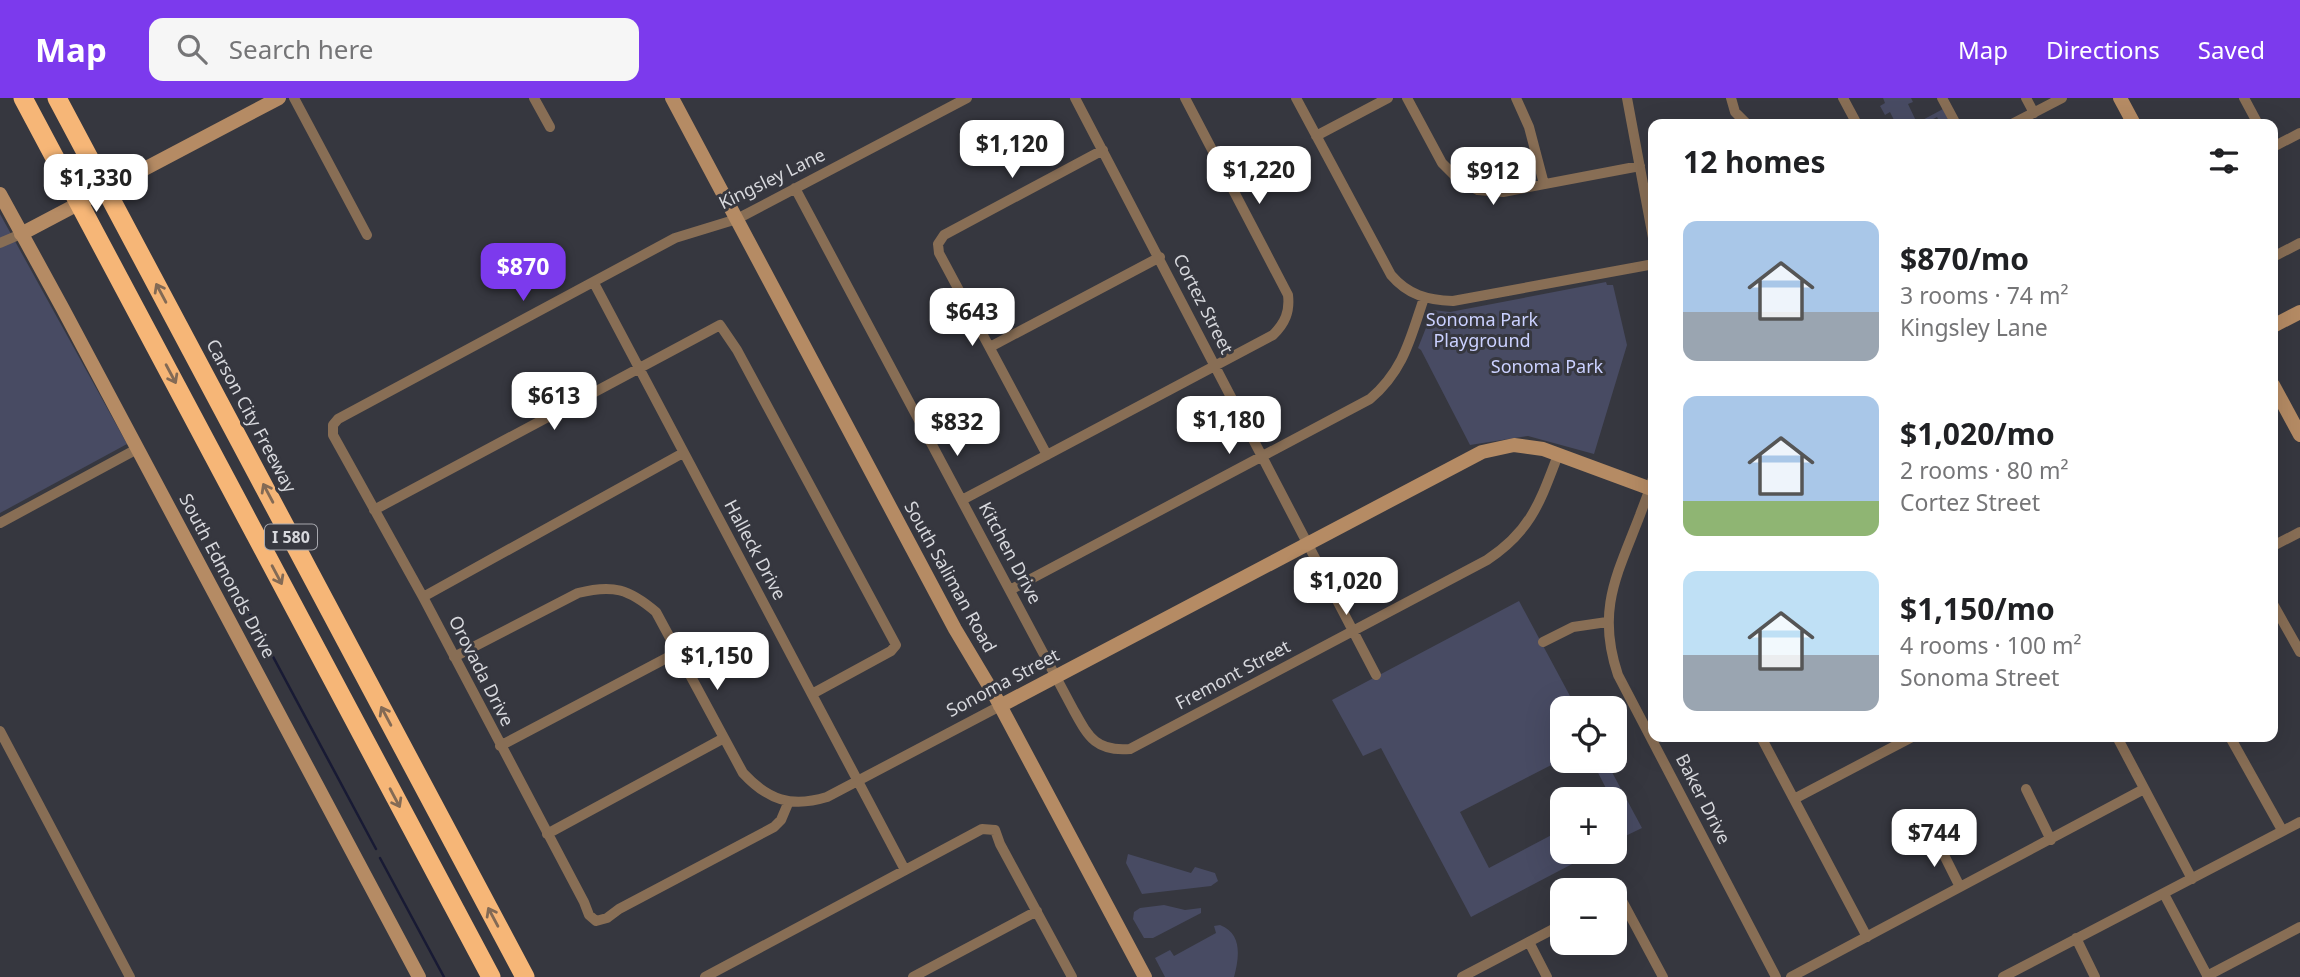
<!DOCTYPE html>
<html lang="en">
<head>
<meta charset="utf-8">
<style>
  :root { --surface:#fff; --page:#f6f6f6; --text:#202124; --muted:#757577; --accent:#7c3aed }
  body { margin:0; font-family:"Noto Sans",sans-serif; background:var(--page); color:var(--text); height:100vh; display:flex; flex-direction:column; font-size:26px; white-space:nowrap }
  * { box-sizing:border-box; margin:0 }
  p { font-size:23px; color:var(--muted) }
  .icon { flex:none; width:38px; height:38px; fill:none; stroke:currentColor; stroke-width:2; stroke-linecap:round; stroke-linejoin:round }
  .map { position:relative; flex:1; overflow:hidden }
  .sheet { position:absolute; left:1648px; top:21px; width:630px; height:623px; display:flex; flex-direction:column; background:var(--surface); border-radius:14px; box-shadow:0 7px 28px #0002 }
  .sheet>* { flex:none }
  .controls { position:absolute; left:1550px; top:598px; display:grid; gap:14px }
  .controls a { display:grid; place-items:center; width:77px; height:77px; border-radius:14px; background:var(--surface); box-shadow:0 7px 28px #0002; font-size:35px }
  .price { position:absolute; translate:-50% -60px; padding:0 16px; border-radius:14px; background:#fff; color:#222; font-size:23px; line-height:46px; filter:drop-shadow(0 2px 4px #0008) }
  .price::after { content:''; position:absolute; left:50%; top:42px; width:21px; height:16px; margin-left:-10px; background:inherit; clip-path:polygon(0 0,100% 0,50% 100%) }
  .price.on { background:var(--accent); color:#fff }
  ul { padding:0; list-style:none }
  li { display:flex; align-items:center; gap:21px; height:175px; padding:0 35px }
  li span { display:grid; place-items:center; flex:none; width:196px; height:140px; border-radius:14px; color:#555 }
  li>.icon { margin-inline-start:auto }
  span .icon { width:84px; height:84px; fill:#fffc; stroke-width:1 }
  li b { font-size:30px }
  h2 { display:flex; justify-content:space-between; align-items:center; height:84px; padding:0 35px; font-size:30px }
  header { display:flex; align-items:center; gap:42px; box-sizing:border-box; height:98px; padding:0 35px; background:var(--accent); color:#fff }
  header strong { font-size:33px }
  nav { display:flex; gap:38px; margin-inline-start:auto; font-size:24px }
  .search { width:490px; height:63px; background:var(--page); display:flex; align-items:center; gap:18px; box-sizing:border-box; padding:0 24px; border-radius:14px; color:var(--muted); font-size:26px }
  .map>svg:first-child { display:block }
  .green { fill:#484b63 }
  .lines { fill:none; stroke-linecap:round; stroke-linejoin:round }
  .stream { stroke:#181a34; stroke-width:2.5 }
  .street { stroke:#886e55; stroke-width:10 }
  .secondary { stroke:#b58b64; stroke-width:14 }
  .highway { stroke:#f6b677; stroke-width:19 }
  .oneway { stroke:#836a55 }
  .labels { text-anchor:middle; stroke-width:6; stroke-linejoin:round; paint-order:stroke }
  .shield { fill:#36373f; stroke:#a7a8ae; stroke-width:2 }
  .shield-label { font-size:16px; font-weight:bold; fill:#d7d8dd }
  .street-label { font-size:18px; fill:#d7d8dd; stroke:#36373f }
  .park-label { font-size:18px; fill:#cbd1ff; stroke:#36373f }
</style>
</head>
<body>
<header>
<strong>Map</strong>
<div class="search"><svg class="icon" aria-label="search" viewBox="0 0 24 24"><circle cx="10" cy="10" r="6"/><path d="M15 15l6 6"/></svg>Search here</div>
<nav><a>Map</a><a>Directions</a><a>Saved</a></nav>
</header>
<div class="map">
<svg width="2300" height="879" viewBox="0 0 2300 879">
  <rect width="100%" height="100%" fill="#36373f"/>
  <path class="green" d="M1883,0H1911L1913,4L1908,6L1917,25L1943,11L1948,21L1940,25L1937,19L1924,26H1896L1890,14L1885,17L1880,8L1885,5Z
    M0,116L127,346L0,415Z
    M1606,184L1607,187H1613L1627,247L1594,356L1528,338L1470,347L1421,252L1418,250L1433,212L1450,214Z
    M1519,503L1577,611H1563V661L1460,714L1489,770L1563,731V754H1595L1471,819L1381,650L1363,658L1332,602Z
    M1592,663H1606L1642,730L1615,743V702H1612Z
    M1128,756L1191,775L1195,769L1215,775L1218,783L1211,788L1142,796L1126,765Z
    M1164,807L1185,812L1201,810V815L1153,840H1144L1133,821L1134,814L1140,810Z
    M1220,827C1243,836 1239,860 1234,879H1165L1155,860L1170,852L1174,858L1216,835L1214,828Z"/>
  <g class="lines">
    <path class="stream" d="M217,454L376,751
      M380,760L444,879"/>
    <path class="street" d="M294,0L367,137
      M534,0L550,29
      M1075,0L1376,577
      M1296,0L1391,177C1408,197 1427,202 1453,203L1654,166
      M1407,0L1442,65L1459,82L1478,92L1503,94L1640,68
      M1516,0L1529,29L1544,86
      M1627,0L1654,145
      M1731,0L1735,14L1747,26
      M1843,0L1857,26
      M1942,0L1956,26
      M2026,0L2034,15
      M2244,0L2258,26
      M2012,26L2062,0
      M1316,38L1388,0
      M2273,49L2300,35
      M795,90L1073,611C1088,638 1095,654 1130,651L1487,462C1531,433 1540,404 1558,357
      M0,145L21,136
      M2273,159L2300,145
      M594,185L905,772
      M990,249L1160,159
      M1047,357L939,155L938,146L944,137L1103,52
      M1654,376C1651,390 1645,403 1640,417C1617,477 1596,512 1618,577L1776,879
      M962,402L1273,237C1285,225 1290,214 1288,197L1185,0
      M374,412L720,227L737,252L896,547L891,553L812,596
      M0,425L137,351
      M2273,448L2300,434
      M1010,492L1370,301C1404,272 1410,241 1424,200
      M423,499L683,355
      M2273,506L2300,554
      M1543,544L1573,529L1607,524
      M454,559L578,495C613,486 629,491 656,514L743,675C768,702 791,710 827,699L1000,608
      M0,633L130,879
      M1761,639L1867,839
      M2117,639L2192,781
      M2230,639L2282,732
      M500,648L678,554
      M2026,691L2051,742
      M1794,701L1912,639
      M789,703L781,722L774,729L619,811L607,820L596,823L589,817L584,804L423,499L333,337V327L338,321L675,140L737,121L967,0
      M547,736L724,640
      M1935,739L1960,789
      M2164,796L2208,879
      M1615,798L1619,797L1663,879
      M2076,840L2095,879
      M1529,844L1547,879
      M2207,878L2300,829
      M705,879L982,731L995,732L1000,746L1072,879
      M913,879L1037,813
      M1462,879L1563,826
      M1791,879L2144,691
      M2003,879L2300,724"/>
    <path class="secondary" d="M672,0L955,531L995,598L1145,879
      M2120,0L2134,26
      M0,96L63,211L419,879
      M21,136L279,0
      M2273,228L2300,214
      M2273,287L2300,337
      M1000,608L1482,354L1514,347L1543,351L1654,392"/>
    <path class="highway" d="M23,0L491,879
      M57,0L525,879"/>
  </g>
  <defs><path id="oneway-shaft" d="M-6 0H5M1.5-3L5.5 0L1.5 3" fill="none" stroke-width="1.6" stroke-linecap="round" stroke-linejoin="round" transform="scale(1.75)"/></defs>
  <g class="oneway">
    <use href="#oneway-shaft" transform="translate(161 195) rotate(-118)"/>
    <use href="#oneway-shaft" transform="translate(171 276) rotate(62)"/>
    <use href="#oneway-shaft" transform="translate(268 395) rotate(-118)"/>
    <use href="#oneway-shaft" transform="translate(277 477) rotate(62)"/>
    <use href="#oneway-shaft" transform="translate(386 618) rotate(-118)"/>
    <use href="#oneway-shaft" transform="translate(395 700) rotate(62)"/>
    <use href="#oneway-shaft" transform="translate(493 819) rotate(-118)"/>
  </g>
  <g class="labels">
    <rect class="shield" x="265" y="426.5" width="52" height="25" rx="5"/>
    <g class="shield-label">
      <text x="291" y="445">I 580</text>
    </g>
    <g class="street-label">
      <text transform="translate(772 81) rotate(-26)" y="6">Kingsley Lane</text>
      <text transform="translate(1203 206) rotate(63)" y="6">Cortez Street</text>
      <text transform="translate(251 318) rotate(62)" y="6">Carson City Freeway</text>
      <text transform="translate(755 452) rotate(62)" y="6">Halleck Drive</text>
      <text transform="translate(1010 455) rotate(62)" y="6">Kitchen Drive</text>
      <text transform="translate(227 478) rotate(62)" y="6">South Edmonds Drive</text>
      <text transform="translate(950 479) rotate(61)" y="6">South Saliman Road</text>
      <text transform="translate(481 573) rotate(63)" y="6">Orovada Drive</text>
      <text transform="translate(1233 577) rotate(-28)" y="6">Fremont Street</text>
      <text transform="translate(1003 585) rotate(-28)" y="6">Sonoma Street</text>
      <text transform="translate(1703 701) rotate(63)" y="6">Baker Drive</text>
    </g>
    <g class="park-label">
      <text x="1482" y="228">Sonoma Park<tspan x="1482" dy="21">Playground</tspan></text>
      <text x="1547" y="275">Sonoma Park</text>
    </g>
  </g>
</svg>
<div class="controls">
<a><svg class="icon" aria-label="locate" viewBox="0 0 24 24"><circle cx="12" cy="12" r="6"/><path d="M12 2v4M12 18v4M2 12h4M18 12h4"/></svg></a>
<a>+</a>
<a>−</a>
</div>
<b class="price" style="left:1012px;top:82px">$1,120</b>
<b class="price" style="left:1259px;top:108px">$1,220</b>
<b class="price" style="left:1493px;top:109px">$912</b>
<b class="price" style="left:96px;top:116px">$1,330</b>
<b class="price on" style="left:523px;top:205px">$870</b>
<b class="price" style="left:972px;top:250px">$643</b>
<b class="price" style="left:554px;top:334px">$613</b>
<b class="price" style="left:1229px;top:358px">$1,180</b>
<b class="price" style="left:957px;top:360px">$832</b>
<b class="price" style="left:1346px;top:519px">$1,020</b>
<b class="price" style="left:717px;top:594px">$1,150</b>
<b class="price" style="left:1934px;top:771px">$744</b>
<section class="sheet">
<h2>12 homes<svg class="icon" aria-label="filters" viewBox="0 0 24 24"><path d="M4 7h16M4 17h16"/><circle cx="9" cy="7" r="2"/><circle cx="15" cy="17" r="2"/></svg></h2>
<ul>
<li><span style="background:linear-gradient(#a9c7e8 65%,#9aa5b1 0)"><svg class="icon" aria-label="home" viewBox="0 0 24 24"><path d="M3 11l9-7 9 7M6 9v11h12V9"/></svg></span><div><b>$870/mo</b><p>3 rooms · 74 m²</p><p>Kingsley Lane</p></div></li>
<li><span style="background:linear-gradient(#a9c7e8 75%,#8fb573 0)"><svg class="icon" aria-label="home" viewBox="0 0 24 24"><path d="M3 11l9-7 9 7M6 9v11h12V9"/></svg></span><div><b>$1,020/mo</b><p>2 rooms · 80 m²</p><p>Cortez Street</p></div></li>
<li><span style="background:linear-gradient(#bfe0f5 60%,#9aa5b1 0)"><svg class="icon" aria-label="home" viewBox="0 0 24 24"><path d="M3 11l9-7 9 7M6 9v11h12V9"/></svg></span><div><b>$1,150/mo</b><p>4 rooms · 100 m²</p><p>Sonoma Street</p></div></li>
</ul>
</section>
</div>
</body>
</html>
